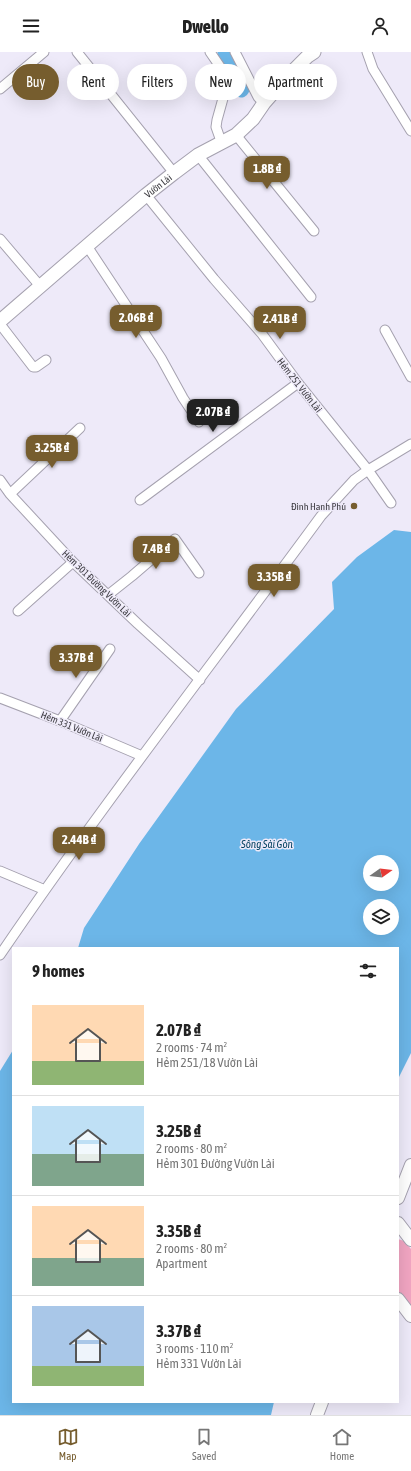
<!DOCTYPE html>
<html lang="en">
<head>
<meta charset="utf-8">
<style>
  :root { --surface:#fff; --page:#f2f2f2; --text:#222; --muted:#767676; --line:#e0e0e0; --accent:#765d2e }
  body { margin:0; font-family:"Asap Condensed",sans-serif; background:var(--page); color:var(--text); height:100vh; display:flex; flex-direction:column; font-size:15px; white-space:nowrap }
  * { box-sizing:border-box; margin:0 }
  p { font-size:13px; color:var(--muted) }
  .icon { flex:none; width:22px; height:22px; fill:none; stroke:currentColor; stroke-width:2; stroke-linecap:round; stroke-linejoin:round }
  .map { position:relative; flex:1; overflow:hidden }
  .side { position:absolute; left:12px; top:895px; width:387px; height:456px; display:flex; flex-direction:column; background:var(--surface); border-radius:0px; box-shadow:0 4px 16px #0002 }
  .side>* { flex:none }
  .top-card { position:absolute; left:12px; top:12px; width:387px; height:36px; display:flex; gap:8px }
  .needle { width:26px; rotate:76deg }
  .controls { position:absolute; left:363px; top:803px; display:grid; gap:8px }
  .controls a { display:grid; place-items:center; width:36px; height:36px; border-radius:50%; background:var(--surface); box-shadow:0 4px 16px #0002; font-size:20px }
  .price { position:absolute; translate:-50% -34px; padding:0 9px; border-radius:8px; background:var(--accent); color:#fff; font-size:13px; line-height:26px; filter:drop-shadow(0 1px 2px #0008) }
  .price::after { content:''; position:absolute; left:50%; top:24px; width:12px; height:9px; margin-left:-6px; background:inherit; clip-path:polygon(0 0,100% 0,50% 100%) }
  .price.on { background:#222; color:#fff }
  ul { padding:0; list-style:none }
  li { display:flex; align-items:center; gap:12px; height:100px; padding:0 20px }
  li+li { border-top:1px solid var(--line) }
  li span { display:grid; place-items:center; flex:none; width:112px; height:80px; border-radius:0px; color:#555 }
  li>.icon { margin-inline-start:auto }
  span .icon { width:48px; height:48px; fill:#fffc; stroke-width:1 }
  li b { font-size:17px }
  h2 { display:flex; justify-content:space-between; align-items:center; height:48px; padding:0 20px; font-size:17px }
  .pill { padding:0 14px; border-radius:18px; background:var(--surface); box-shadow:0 4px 16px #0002; font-size:14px; line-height:36px }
  .pill.on { background:var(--accent); color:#fff }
  header { display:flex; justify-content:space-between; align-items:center; height:52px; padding:0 20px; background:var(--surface); font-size:18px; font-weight:800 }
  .tab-bar { display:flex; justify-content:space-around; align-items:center; height:56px; border-top:1px solid var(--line); background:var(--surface); font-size:11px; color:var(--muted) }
  .tab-bar a { display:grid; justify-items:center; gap:2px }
  .tab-bar .on { color:var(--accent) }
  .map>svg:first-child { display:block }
  .green { fill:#f1a5c2 }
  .water { fill:#6cb6e8; fill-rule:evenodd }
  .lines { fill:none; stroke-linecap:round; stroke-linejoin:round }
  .river { stroke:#6cb6e8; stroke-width:17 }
  .minor-casing { stroke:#a5a1af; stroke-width:11 }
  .tertiary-casing { stroke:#a5a1af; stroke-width:14 }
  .secondary-casing { stroke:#a5a1af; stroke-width:15 }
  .minor { stroke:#fff; stroke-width:9 }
  .tertiary { stroke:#fff; stroke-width:12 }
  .secondary { stroke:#fff; stroke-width:13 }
  .poi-dot { fill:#765d2e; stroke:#eeeaf9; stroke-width:1.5 }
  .labels { text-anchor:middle; stroke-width:3; stroke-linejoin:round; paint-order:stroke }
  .street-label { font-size:10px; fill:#3c3b40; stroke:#eeeaf9 }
  .poi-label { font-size:10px; fill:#3c3b40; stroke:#eeeaf9; text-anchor:end }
  .water-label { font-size:11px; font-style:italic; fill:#003f5f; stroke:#eeeaf9 }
</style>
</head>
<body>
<header><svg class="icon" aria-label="menu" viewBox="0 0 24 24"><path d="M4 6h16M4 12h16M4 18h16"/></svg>Dwello<svg class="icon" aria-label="person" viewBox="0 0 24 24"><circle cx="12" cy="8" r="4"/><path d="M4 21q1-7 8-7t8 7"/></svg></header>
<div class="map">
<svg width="411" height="1363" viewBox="0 0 411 1363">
  <rect width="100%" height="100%" fill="#eeeaf9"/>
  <path class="green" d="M398,1187L404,1189L411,1197V1255L398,1239Z"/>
  <path class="water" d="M394,478L411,480V1001L398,1027V896H78L84,876L139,792L236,657L334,557L332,530L357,505ZM370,810H392V832H370ZM370,854H392V876H370Z
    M13,998V1350H274L271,1363H0V1019Z"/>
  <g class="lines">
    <path class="river" d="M226,0L241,37"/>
    <g class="minor-casing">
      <path id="minor" d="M77,0L174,121
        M210,0L223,19L227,32L217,68L216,75L222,92
        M235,0L258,45L264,51
        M367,0L373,17L411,79
        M0,37L44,0
        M236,83L314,179
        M198,103L311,245
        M146,143L214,227L262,282L298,331L368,418L391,451
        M0,187L40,234
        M87,194L161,306L183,346L199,370
        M0,272L33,315H36L46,308
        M385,278L411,325
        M0,428L10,442L73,510L138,572L200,628
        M10,442L80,376
        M140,448L298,331
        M108,543L132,524L175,487L199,521
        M18,559L73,510
        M0,646L60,669L142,704
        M60,669L110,597
        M0,819L45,838
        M0,903C102,753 214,610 321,464L354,428L368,418L411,392"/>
    </g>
    <g class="tertiary-casing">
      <path id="tertiary" d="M398,1146L411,1113
        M398,1171L411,1188
        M398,1247L411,1264
        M317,1363L322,1350"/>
    </g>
    <g class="secondary-casing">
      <g id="secondary">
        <path id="s1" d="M0,269L146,143L174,121L198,103L236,83L253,67L264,51L286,26L308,4L314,0"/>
      </g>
    </g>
    <use href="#minor" class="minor"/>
    <use href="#tertiary" class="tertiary"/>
    <use href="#secondary" class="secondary"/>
  </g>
  <circle class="poi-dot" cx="354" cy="454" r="4"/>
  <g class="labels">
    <g class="street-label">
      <text dy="4" stroke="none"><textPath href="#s1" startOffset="208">Vườn Lài</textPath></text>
      <text transform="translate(300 333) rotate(52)" y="4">Hẻm 251 Vườn Lài</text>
      <text transform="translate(97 531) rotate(44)" y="4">Hẻm 301 Đường Vườn Lài</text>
      <text transform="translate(72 674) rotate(22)" y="4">Hẻm 331 Vườn Lài</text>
    </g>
    <g class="poi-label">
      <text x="346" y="458">Đình Hanh Phú</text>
    </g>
    <g class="water-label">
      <text x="267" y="796">Sông Sài Gòn</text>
    </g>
  </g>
</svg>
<div class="controls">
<a><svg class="needle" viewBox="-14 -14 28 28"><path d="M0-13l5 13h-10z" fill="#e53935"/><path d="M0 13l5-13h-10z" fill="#767676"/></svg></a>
<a><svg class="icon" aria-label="layers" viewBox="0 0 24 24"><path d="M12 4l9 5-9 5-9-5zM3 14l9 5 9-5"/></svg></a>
</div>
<b class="price" style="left:267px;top:138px">1.8B ₫</b>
<b class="price" style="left:136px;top:287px">2.06B ₫</b>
<b class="price" style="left:280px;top:288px">2.41B ₫</b>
<b class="price on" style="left:213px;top:381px">2.07B ₫</b>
<b class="price" style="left:52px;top:417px">3.25B ₫</b>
<b class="price" style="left:156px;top:518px">7.4B ₫</b>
<b class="price" style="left:274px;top:546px">3.35B ₫</b>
<b class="price" style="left:76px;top:627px">3.37B ₫</b>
<b class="price" style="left:79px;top:809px">2.44B ₫</b>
<div class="top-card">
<a class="pill on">Buy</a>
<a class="pill">Rent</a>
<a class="pill">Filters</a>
<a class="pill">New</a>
<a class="pill">Apartment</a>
</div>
<section class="side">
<h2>9 homes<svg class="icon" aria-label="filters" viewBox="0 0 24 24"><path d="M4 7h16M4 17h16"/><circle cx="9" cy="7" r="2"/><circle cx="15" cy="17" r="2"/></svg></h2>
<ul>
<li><span style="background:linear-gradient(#ffd9b3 70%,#8fb573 0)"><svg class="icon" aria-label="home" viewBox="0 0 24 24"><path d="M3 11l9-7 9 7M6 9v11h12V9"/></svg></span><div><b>2.07B ₫</b><p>2 rooms · 74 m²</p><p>Hẻm 251/18 Vườn Lài</p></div></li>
<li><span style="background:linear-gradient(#bfe0f5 60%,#7fa58c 0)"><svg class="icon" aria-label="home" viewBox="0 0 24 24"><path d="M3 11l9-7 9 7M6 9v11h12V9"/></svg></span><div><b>3.25B ₫</b><p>2 rooms · 80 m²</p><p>Hẻm 301 Đường Vườn Lài</p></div></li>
<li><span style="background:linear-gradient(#ffd9b3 65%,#7fa58c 0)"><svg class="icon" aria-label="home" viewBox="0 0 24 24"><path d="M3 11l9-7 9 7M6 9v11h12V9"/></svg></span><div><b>3.35B ₫</b><p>2 rooms · 80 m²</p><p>Apartment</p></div></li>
<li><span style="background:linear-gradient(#a9c7e8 75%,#8fb573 0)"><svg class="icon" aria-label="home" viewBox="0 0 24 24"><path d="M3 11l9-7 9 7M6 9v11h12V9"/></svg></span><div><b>3.37B ₫</b><p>3 rooms · 110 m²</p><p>Hẻm 331 Vườn Lài</p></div></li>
</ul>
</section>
</div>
<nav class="tab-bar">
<a class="on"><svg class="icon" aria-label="map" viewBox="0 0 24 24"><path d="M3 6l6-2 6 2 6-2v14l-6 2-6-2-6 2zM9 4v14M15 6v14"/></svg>Map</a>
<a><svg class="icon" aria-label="saved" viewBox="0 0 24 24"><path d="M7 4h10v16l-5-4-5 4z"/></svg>Saved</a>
<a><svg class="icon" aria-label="home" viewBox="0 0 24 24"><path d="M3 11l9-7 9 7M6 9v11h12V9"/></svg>Home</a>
</nav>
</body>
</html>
